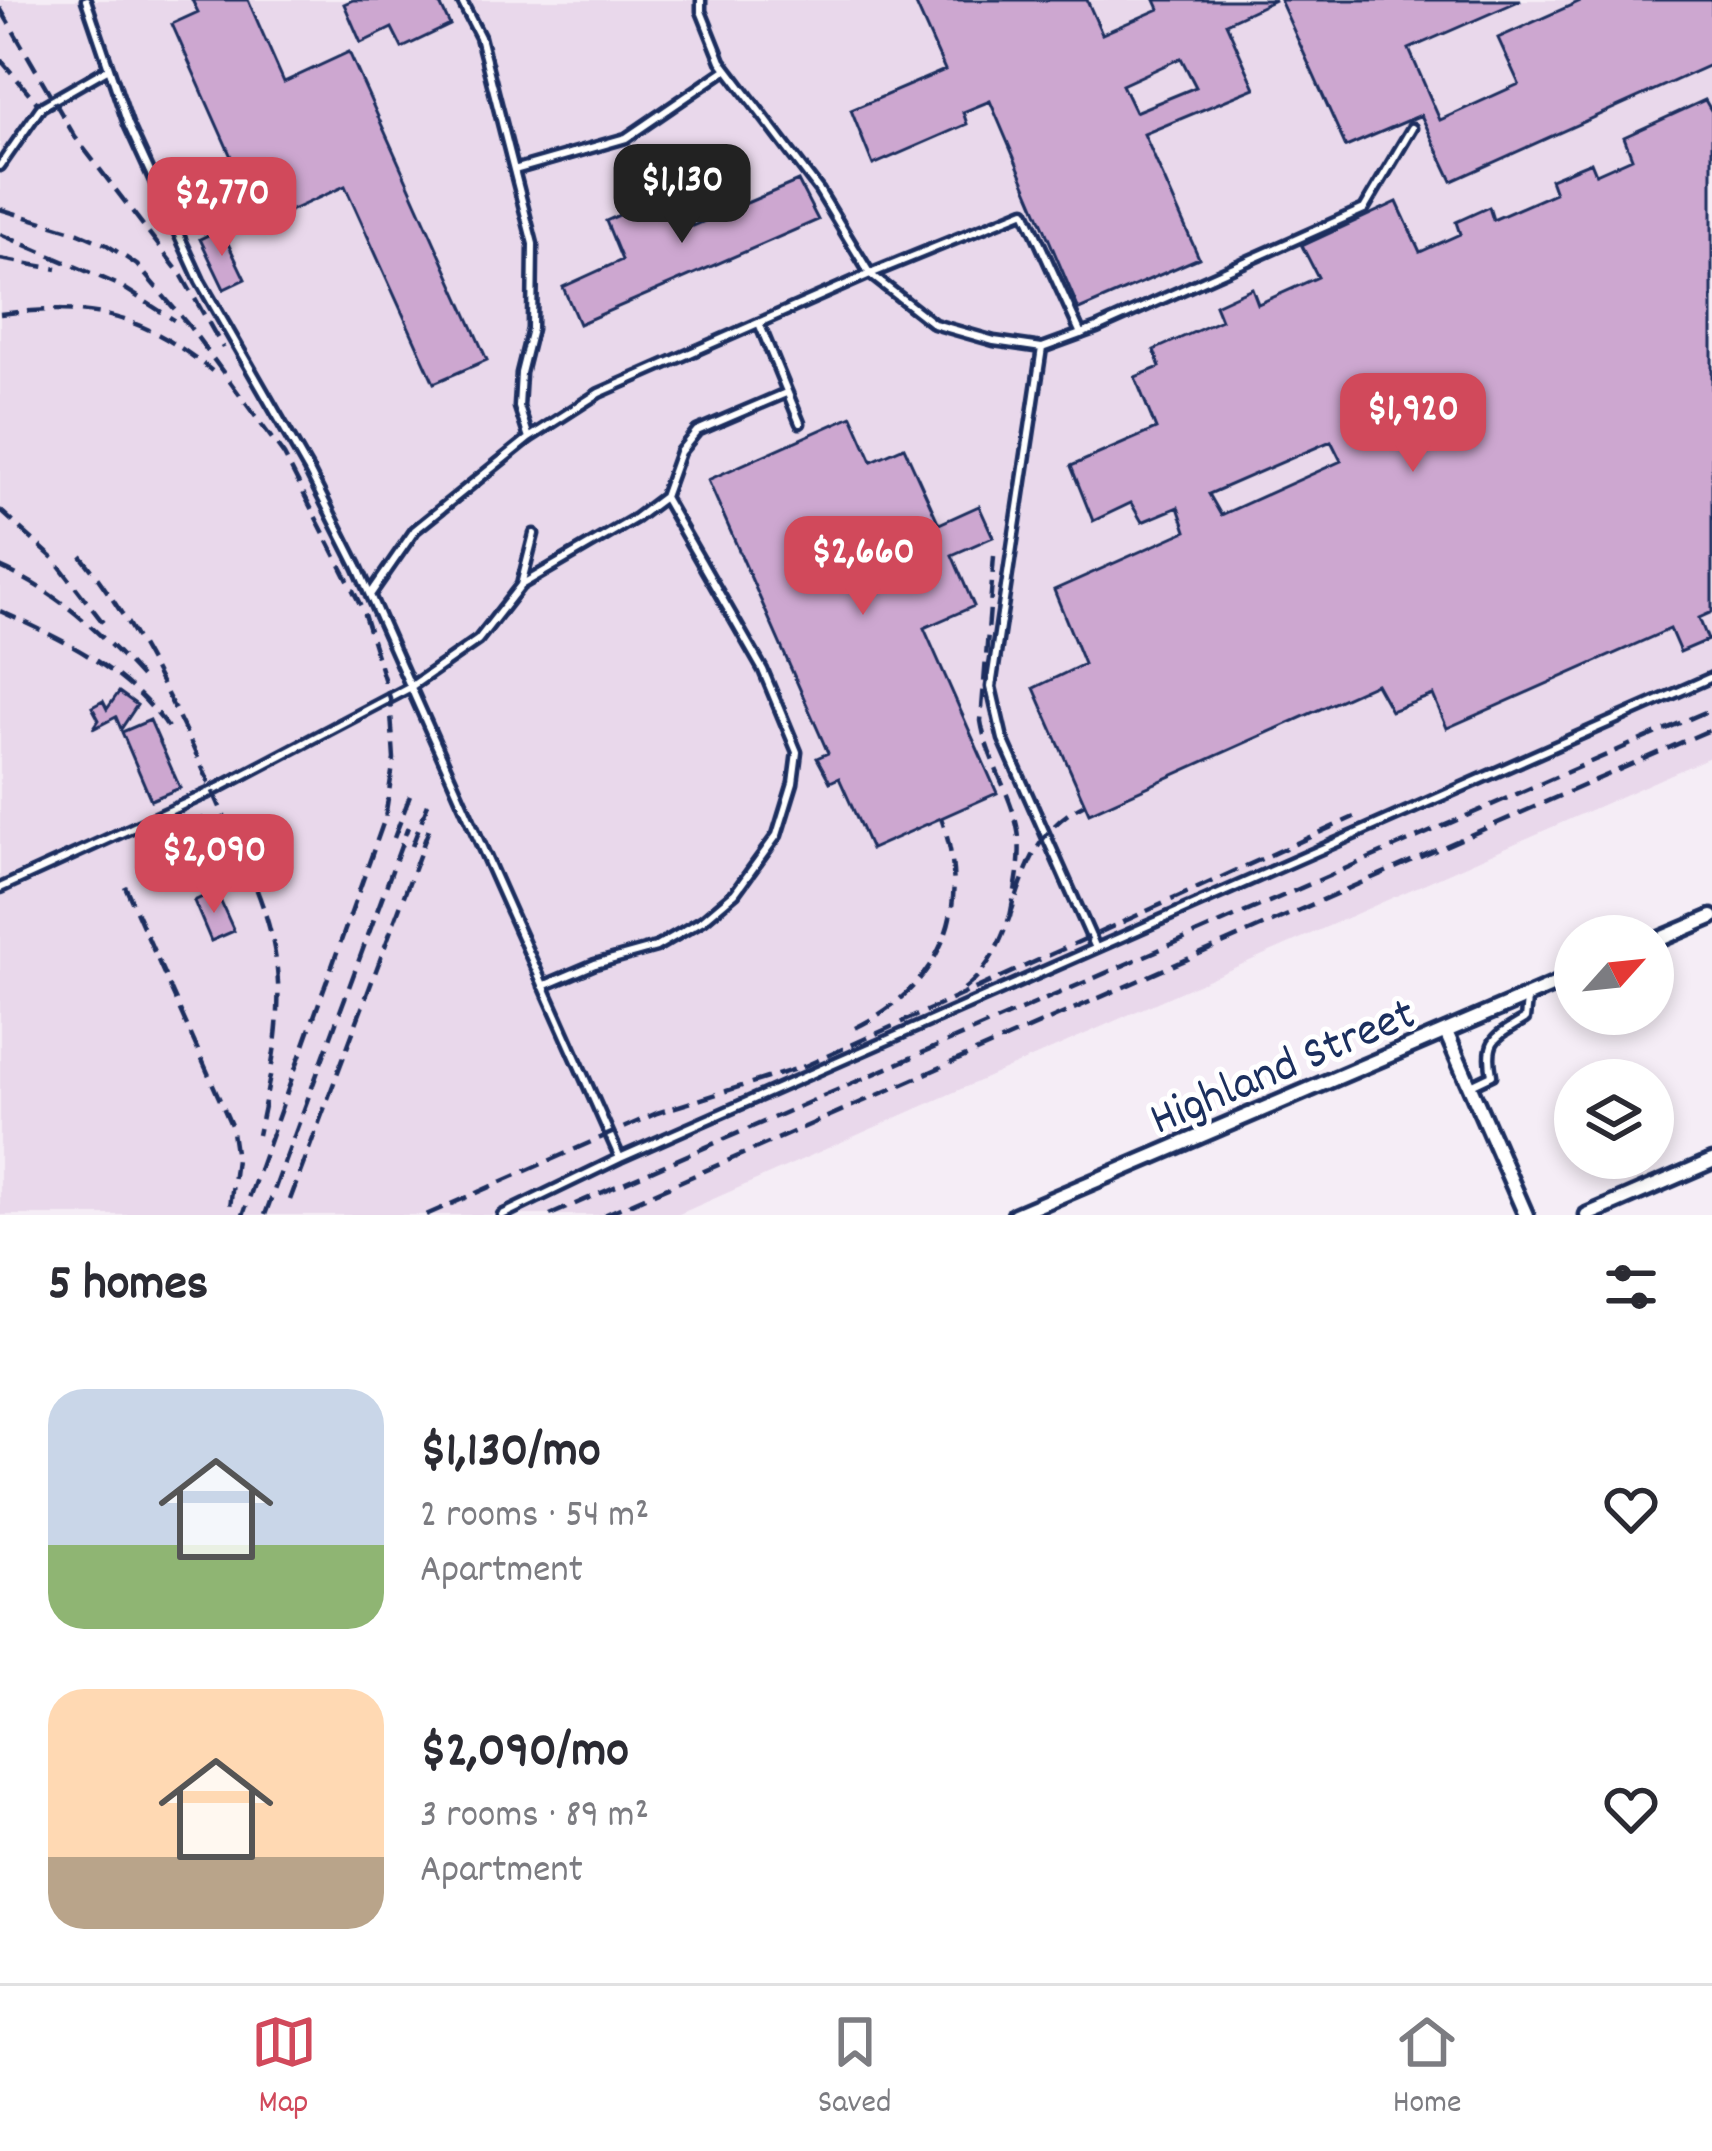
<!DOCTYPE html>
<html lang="en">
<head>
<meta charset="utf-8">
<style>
  :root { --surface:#fff; --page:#f7f7f7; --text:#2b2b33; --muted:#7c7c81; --line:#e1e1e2; --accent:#d1495b }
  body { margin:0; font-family:Dekko,sans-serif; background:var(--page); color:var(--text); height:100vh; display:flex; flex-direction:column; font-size:45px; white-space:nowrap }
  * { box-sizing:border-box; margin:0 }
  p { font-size:39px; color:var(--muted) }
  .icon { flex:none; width:66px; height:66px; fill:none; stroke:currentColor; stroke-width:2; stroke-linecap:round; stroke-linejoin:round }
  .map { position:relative; height:1215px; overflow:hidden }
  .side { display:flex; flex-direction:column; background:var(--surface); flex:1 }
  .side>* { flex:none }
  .needle { width:78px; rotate:63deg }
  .controls { position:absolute; left:1554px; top:915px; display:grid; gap:24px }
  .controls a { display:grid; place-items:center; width:120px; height:120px; border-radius:50%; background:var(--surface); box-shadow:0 6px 18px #0003; font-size:60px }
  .price { position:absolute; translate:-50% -102px; padding:0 27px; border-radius:24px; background:var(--accent); color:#fff; font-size:39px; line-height:78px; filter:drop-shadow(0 3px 6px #0008) }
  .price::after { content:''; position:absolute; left:50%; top:72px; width:36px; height:27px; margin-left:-18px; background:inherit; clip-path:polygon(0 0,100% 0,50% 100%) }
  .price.selected { background:#222; color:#fff }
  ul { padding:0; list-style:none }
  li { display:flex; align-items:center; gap:36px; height:300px; padding:0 48px }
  li span { display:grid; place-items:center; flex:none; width:336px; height:240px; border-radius:36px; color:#555 }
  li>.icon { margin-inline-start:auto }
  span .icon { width:144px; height:144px; fill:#fffc; stroke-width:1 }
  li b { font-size:51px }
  h2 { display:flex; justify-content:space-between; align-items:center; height:144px; padding:0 48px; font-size:51px }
  .menu { display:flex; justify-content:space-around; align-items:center; height:168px; border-top:3px solid var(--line); background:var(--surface); font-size:33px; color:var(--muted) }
  .menu a { display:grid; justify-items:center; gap:6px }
  .menu .selected { color:var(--accent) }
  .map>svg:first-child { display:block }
  .built { fill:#e9d8eb }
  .building { fill:#cda7d0; stroke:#1b2f5e; stroke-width:3; fill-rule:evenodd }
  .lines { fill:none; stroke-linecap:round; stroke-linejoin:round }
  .lane-casing { stroke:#1b2f5e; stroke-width:15 }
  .street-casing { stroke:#1b2f5e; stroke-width:21 }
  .lane { stroke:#fff; stroke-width:6 }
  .street { stroke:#fff; stroke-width:12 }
  .rail { stroke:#1b2f5e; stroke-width:4.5; stroke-dasharray:18 9; stroke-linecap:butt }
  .labels { text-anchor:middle; stroke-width:10; stroke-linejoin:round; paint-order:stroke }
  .street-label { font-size:48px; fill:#1b2f5e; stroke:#fff }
</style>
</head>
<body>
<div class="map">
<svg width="1712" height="1215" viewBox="0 0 1712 1215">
  <rect width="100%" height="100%" fill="#f5edf6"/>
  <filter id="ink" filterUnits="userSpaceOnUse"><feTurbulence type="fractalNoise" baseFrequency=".00833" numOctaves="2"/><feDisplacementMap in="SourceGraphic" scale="24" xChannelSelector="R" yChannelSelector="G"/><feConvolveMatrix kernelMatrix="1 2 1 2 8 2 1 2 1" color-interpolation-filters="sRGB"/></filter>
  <g filter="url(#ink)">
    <path class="built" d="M0,0H1712V756L677,1215H0Z"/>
    <path class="building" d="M192,0H248L284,82L349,52L487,360L434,383L345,186L261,224L172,24L198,12Z
      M353,0H438L450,25L402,48L392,28L361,43L344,4Z
      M914,0H1087L1102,34L1159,9L1155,0H1275L1226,23L1255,88L1144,134L1199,258L1079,310L990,101L963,112L967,124L873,165L851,110L945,70ZM1181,58L1196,87L1135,112L1122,85Z
      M1280,0H1521L1409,49L1440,120L1519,84L1498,38L1583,0H1712V64L1452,181L1421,115L1346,147Z
      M1705,100L1712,112V612L1699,618L1708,640L1680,652L1670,629L1447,728L1433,695L1391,711L1376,684L1089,813L1034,688L1084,664L1054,590L1186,531L1178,507L1142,522L1131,503L1093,521L1071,466L1156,429L1135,377L1160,367L1154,350L1221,320L1215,305L1252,288L1258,304L1318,277L1302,246L1397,202L1420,252L1460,234L1456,222L1489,207L1493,220L1555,193L1550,179L1591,162L1596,174L1632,158L1624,137ZM1331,441L1341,461L1221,515L1209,494Z
      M798,181L818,220L579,324L563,287L622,260L606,221L675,190L693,226Z
      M221,229L245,279L224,289L200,239Z
      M852,416L872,461L904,447L939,524L979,506L993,537L952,555L974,606L924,628L997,793L871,849L839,778L830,782L817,758L828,753L708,480Z
      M119,692L137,705L121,729L116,717L93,729L99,720L92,707L103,701L107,709Z
      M150,720L180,788L151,800L122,732Z
      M202,818L219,860L197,869L180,827Z
      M216,891L234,931L211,941L194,901Z"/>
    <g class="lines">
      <g class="lane-casing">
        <path id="lane" d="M86,0L128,124L200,281L308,469L357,566L620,1158
          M461,0L480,37L533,244L532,329L521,373L519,407L529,438
          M701,0V11L721,61L819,190L870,274L934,324L994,341L1042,348L1097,328L1364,209L1412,128
          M0,166L41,107L109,68
          M514,170L626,138L727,69
          M759,323L800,423
          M1042,348L991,687L1003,739L1095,946
          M521,585L636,518L664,497L680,452L697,431L786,393
          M370,595L415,530L529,438L599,393L870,274L1025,211L1081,334
          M0,888L213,791L409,688L478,640L521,585L534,534
          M543,986L595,964L656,947L703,920L735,893L777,835L793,783L797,752L763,670L664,497
          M1469,1086L1492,1075C1485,1038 1496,1037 1525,1019L1527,1000
          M502,1215L620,1158L1712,677"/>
      </g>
      <g class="street-casing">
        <path id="street" d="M1653,942L1712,917
          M1446,1032L1526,1215
          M1015,1215L1575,976
          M1587,1215L1712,1161"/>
      </g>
      <use href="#lane" class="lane"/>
      <use href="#street" class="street"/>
      <path class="rail" d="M0,8L75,137L182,276L223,348
        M0,59L39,105
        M0,209L79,233L107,245L137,265L189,326L284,455L362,608L390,698L394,759L385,818L243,1215
        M0,234L121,286L174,320
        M0,259L57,269
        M0,314C90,303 140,313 212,371
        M0,510L54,559L104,624
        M81,556C141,631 184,726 223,814C245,862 269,908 276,961C284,1020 270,1077 258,1135
        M994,556L981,721C987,760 1011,792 1018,831C1023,859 1015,889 1010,917
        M0,567C58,592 101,633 143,679
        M0,611C66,641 126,669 169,729
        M394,838L411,793
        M412,846L429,801
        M125,886L231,1125L236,1159L229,1215
        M964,989C1028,938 1004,843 1085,804
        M855,1028C941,986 974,908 941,818
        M290,1200L429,829
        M265,1215L408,827
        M426,1215L657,1113L805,1066L1354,817
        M550,1215L1712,709
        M604,1215L1712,729"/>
    </g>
  </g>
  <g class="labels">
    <g class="street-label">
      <text transform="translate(1281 1063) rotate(-23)" y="17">Highland Street</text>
    </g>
  </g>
</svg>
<div class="controls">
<a><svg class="needle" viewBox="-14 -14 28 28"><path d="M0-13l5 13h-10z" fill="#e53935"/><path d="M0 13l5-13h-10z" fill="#7c7c81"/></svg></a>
<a><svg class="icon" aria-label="layers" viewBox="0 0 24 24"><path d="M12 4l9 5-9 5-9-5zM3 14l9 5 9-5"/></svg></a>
</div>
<b class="price selected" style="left:682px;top:246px">$1,130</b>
<b class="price" style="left:222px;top:259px">$2,770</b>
<b class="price" style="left:1413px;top:475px">$1,920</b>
<b class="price" style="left:863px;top:618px">$2,660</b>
<b class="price" style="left:214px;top:916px">$2,090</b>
</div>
<section class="side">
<h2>5 homes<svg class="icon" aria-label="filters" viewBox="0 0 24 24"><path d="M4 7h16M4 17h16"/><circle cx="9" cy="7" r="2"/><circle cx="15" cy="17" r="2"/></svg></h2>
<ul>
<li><span style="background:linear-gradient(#c9d6e8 65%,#8fb573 0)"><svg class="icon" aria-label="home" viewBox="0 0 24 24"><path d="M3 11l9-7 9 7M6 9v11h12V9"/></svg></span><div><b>$1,130/mo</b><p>2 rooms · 54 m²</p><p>Apartment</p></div><svg class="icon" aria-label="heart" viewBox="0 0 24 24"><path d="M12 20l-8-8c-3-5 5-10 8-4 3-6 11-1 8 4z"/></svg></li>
<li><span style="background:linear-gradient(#ffd9b3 70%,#b9a48a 0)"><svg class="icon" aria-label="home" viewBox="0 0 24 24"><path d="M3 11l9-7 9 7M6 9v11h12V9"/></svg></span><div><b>$2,090/mo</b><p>3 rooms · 89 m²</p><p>Apartment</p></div><svg class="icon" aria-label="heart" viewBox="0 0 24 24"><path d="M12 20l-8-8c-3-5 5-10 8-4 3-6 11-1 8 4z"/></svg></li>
</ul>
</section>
<nav class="menu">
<a class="selected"><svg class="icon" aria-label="map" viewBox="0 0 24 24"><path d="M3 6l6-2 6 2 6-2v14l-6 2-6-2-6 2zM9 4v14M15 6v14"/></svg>Map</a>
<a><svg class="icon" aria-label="saved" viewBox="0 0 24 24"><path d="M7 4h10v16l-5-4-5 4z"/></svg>Saved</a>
<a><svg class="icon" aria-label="home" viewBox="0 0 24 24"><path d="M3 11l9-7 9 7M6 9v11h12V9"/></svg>Home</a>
</nav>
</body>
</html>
